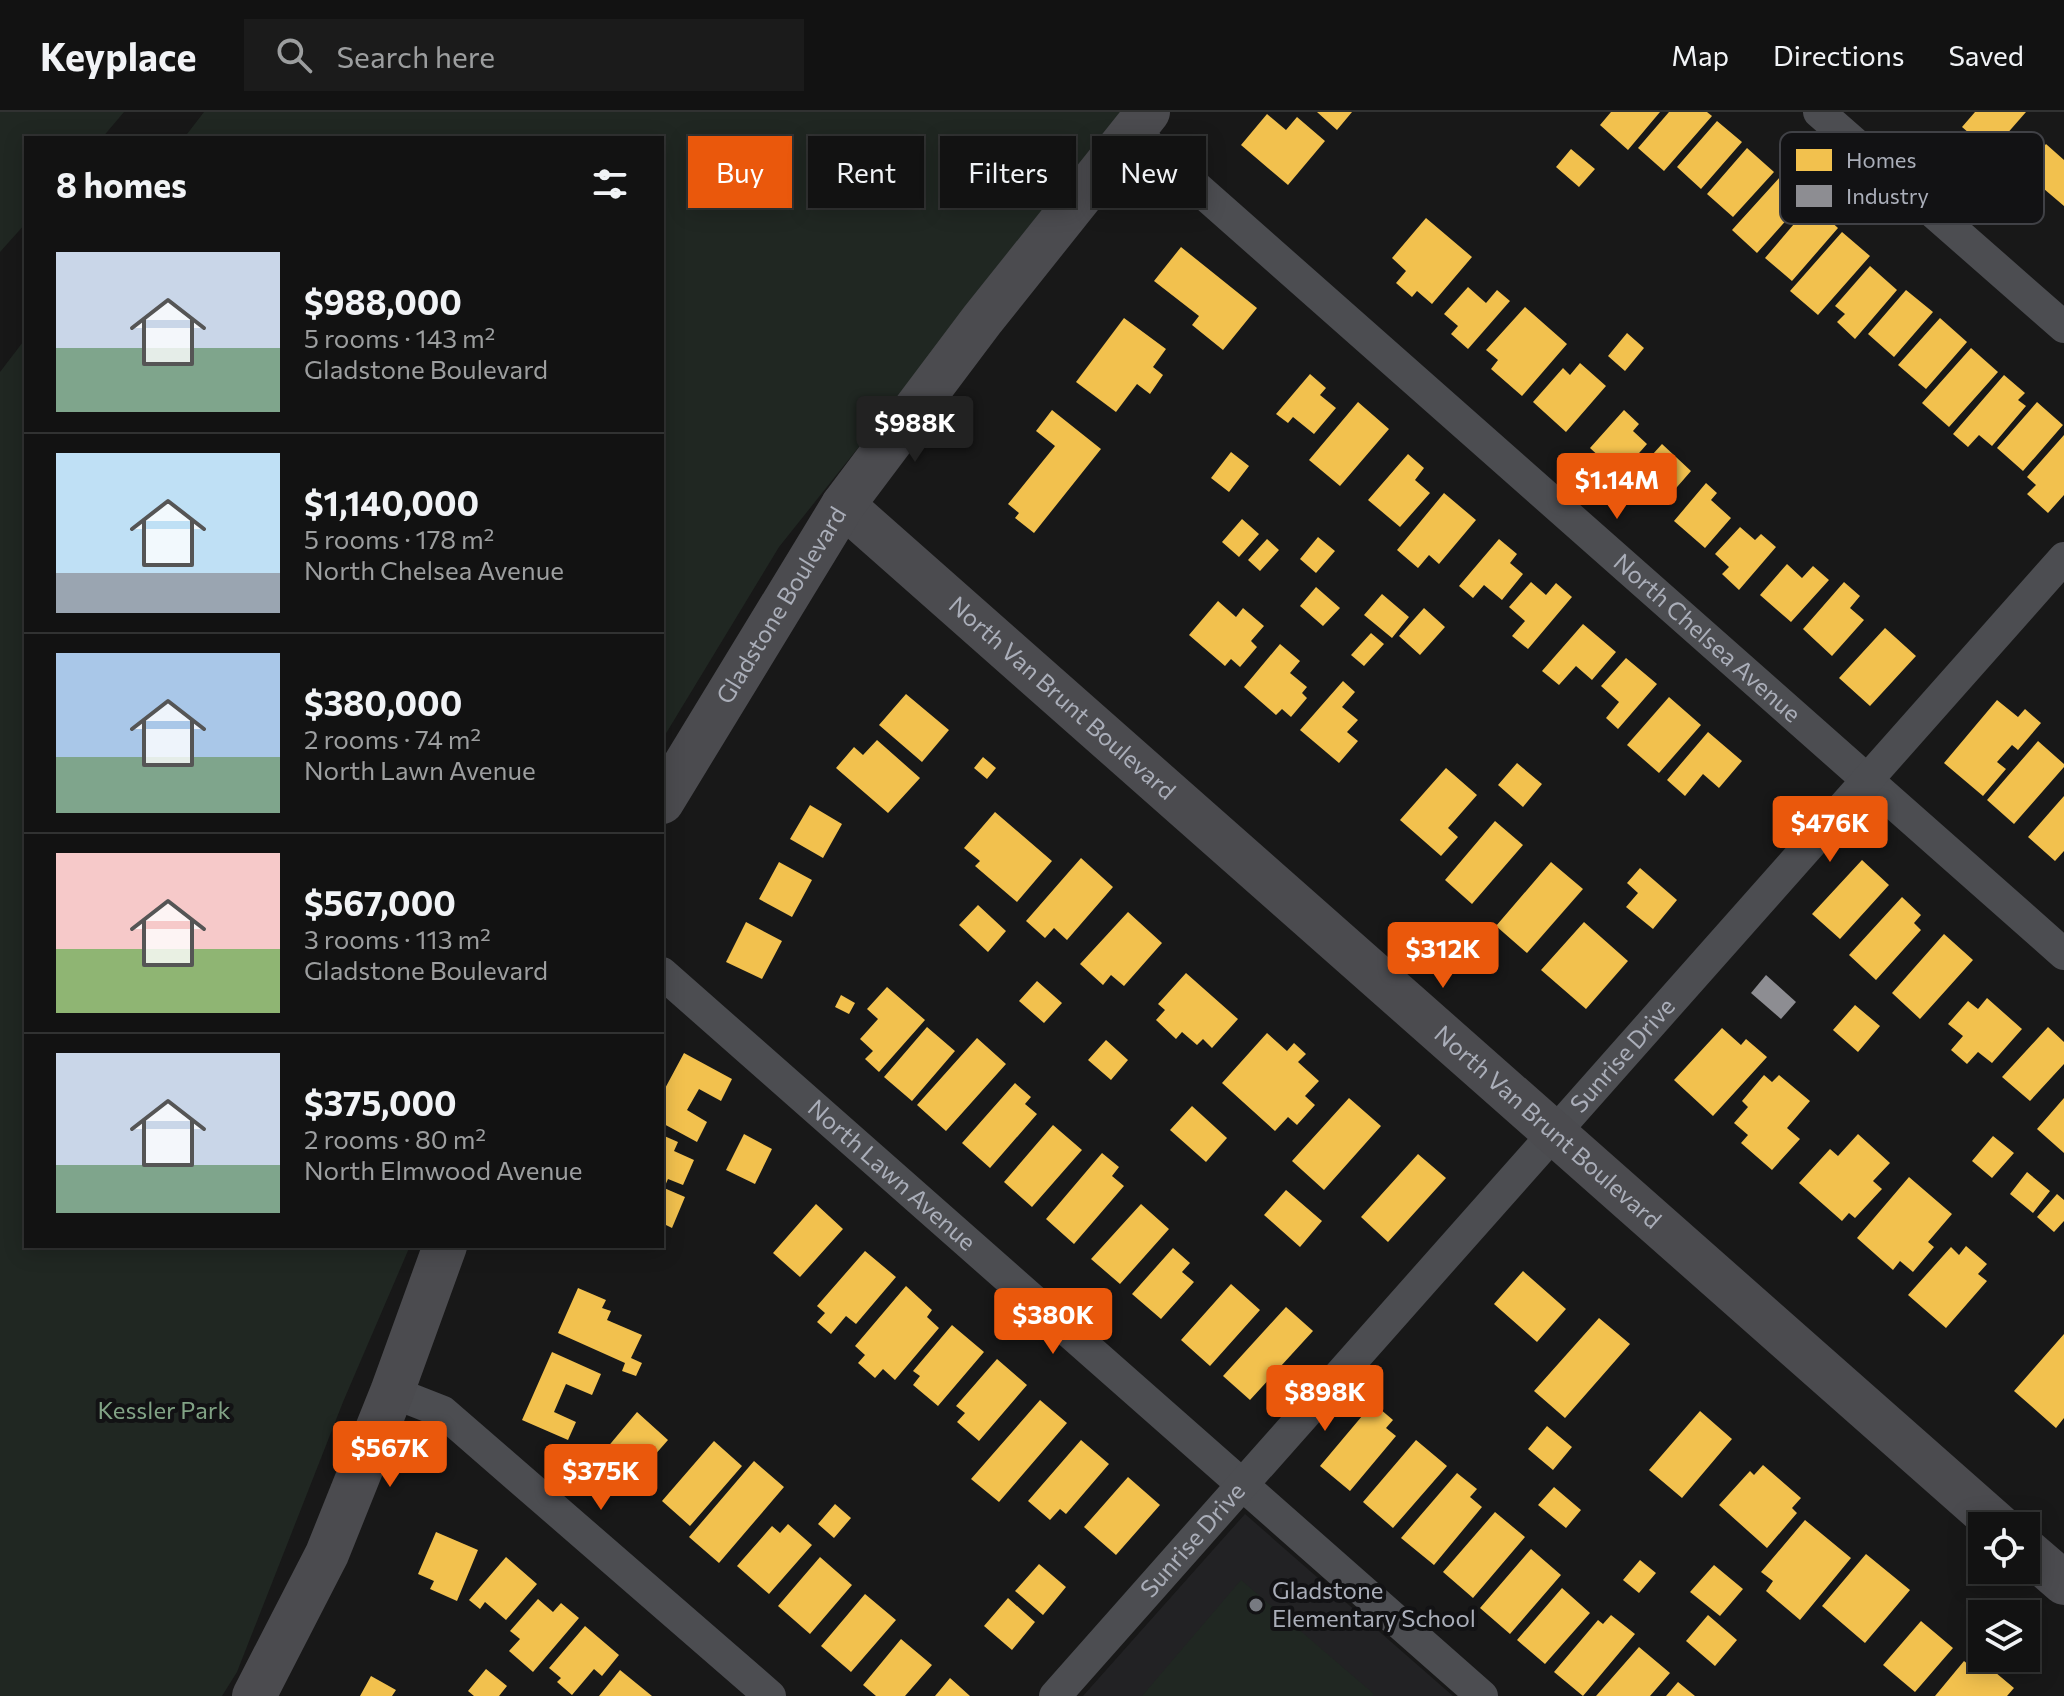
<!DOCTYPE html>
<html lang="en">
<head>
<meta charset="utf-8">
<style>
  :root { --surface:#121212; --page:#1b1b1b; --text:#f1f3f6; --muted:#9c9e9f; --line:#313232; --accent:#ea580c }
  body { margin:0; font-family:Commissioner,sans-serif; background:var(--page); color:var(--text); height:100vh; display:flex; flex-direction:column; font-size:30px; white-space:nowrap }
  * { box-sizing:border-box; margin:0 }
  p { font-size:26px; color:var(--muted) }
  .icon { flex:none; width:44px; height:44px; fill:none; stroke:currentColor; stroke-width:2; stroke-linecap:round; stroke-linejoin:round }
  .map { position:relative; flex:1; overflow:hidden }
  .panel { position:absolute; left:24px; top:24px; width:640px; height:1112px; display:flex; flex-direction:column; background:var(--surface); border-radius:0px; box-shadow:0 4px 20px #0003,0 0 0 2px var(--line) }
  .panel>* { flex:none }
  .hud { position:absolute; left:688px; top:24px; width:760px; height:72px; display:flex; gap:16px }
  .controls { position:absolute; left:1968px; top:1400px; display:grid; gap:16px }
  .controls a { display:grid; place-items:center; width:72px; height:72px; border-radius:0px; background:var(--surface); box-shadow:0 4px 20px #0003,0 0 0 2px var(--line); font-size:40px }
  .price { position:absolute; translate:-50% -68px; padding:0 18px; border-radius:8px; background:var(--accent); color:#fff; font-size:26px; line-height:52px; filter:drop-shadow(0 2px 4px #0008) }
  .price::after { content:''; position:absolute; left:50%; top:48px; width:24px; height:18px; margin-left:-12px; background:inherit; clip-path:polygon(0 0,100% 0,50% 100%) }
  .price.on { background:#222; color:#fff }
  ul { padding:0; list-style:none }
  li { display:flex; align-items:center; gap:24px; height:200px; padding:0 32px }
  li+li { border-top:2px solid var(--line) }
  li span { display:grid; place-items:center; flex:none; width:224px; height:160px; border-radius:0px; color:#555 }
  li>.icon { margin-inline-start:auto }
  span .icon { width:96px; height:96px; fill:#fffc; stroke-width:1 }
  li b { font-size:34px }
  h2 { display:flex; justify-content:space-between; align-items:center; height:96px; padding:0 32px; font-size:34px }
  .pill { padding:0 28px; border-radius:0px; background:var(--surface); box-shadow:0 4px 20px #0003,0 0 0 2px var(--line); font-size:28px; line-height:72px }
  .pill.on { background:var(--accent); color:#fff }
  header { display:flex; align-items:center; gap:48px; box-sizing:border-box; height:112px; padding:0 40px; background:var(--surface); border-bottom:2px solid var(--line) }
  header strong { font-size:38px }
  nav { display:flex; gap:44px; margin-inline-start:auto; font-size:28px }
  .search { width:560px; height:72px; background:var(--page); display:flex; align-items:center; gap:20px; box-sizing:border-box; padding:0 28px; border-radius:0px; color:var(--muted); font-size:30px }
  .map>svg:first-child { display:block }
  .built { fill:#222224 }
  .green { fill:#202722 }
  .homes { fill:#f2c14e }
  .industry { fill:#8d8d92 }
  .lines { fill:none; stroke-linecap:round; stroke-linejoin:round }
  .street { stroke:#4c4d51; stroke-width:32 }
  .secondary { stroke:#4b4b4f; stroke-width:44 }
  .poi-dot { fill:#777a81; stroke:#121214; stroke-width:3 }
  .labels { text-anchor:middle; stroke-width:8; stroke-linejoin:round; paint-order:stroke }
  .street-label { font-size:24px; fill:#aaaeb9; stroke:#121214 }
  .park-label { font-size:24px; fill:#81a385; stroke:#121214 }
  .poi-label { font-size:24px; fill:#aaaeb9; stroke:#121214; text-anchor:start }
  .key { fill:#121214; stroke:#404146; stroke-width:2 }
  .key-label { font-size:22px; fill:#aaaeb9 }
</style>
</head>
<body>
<header>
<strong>Keyplace</strong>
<div class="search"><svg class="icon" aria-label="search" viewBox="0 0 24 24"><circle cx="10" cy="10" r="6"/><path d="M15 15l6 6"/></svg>Search here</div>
<nav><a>Map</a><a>Directions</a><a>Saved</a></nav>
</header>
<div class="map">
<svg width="2064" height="1584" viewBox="0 0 2064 1584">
  <rect width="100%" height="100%" fill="#181818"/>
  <path class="built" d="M1245,1402L1453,1584H1083Z"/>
  <path class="green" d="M0,0H124L102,26H26V111L0,140Z
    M204,0H1126L779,435L662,628V26H184Z
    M26,226V1134H410L343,1290L237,1560L222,1584H0V260Z
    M1241,1468L1374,1582L1372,1584H1142Z"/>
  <path class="homes" d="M1317,0H1352L1337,18Z
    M1611,0H1660L1628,38L1600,13Z
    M1669,0H1707L1712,4L1664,59L1638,36Z
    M1975,0H2026L1991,40L1962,15Z
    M1267,2L1286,18L1297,5L1325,29L1288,73L1241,33Z
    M1717,9L1742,30L1701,77L1677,55Z
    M2046,32L2064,48V94L2023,59Z
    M1747,36L1774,60L1733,105L1707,82Z
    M1571,37L1595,57L1579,75L1556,55Z
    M1780,65L1805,87L1757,141L1732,118Z
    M1811,92L1838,116L1792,169L1765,146Z
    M1426,106L1472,145L1432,192L1417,179L1412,185L1396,171L1406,159L1392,146Z
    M1842,120L1870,144L1818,203L1790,179Z
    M1181,135L1257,196L1223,238L1192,213L1199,204L1154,169Z
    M1870,154L1897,178L1855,227L1837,210L1845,202L1835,194Z
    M1468,175L1486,191L1497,178L1510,189L1468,237L1451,222L1458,214L1444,202Z
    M1906,178L1933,200L1894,245L1868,222Z
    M1525,195L1567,232L1522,284L1491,257L1498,248L1486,238Z
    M1124,206L1166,237L1153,255L1163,263L1150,282L1137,272L1116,300L1076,270Z
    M1940,206L1967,230L1926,277L1898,253Z
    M1627,221L1644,236L1625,259L1608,244Z
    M1971,236L1998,260L1949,315L1922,291Z
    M1580,251L1606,274L1566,320L1533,290L1563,256L1570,263Z
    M1310,262L1326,276L1320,283L1336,296L1314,322L1293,305L1288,311L1276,302Z
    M2004,263L2025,281L2018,288L2026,294L1992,334L1979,323L1968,335L1953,322Z
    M1358,290L1389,317L1340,374L1309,348Z
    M2037,290L2063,313L2023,359L1997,336Z
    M1052,298L1101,337L1034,421L1015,406L1019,401L1008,392L1055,334L1036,319Z
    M1624,298L1639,312L1633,319L1647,332L1625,357L1609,343L1603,348L1590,336Z
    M2064,323V383L2048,401L2027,382L2036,373L2027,365Z
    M1662,332L1691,359L1664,390L1634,363Z
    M1231,340L1249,354L1229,380L1211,366Z
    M1408,342L1424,356L1415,368L1430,381L1400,415L1368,388Z
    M1706,371L1717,381L1711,388L1731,406L1705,436L1674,409Z
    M1444,381L1476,408L1439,452L1429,443L1418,456L1397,438Z
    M1242,407L1259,422L1239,445L1222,430Z
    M1740,415L1755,428L1761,422L1776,435L1739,478L1722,462L1729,455L1715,442Z
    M1318,425L1335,439L1316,461L1300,447Z
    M1267,427L1279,438L1260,459L1248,448Z
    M1499,427L1517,442L1510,451L1523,462L1502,488L1484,473L1473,486L1459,474Z
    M1787,452L1802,466L1813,454L1829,468L1791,510L1760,483Z
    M1531,470L1546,483L1556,471L1572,485L1528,537L1512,524L1525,509L1509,495Z
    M1844,470L1860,484L1850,496L1864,508L1832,544L1803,517Z
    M1316,475L1340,496L1323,514L1300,494Z
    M1382,482L1409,505L1392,526L1364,503Z
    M1218,489L1236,505L1243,496L1264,514L1251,529L1257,535L1240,555L1231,547L1225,554L1189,523Z
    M1424,496L1445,515L1420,543L1399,524Z
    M1583,512L1616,540L1592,568L1576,554L1559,573L1542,559Z
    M1885,516L1916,544L1870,594L1839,566Z
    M1371,521L1384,532L1364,554L1351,543Z
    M1280,532L1300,549L1290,561L1307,575L1302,581L1307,586L1291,605L1282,597L1276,603L1244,575Z
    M1626,546L1657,572L1618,617L1606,606L1619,590L1601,574Z
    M1343,569L1355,580L1342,595L1358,608L1347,620L1358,629L1339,651L1300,618Z
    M906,582L949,618L922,650L879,613Z
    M1669,585L1701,613L1659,661L1627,633Z
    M1997,588L2018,605L2025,597L2041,611L2018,638L2012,633L1997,650L2006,657L1983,684L1944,651Z
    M1708,620L1742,649L1719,676L1703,662L1685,684L1667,668Z
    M877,628L920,666L888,701L836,656L854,635L863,643Z
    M2038,629L2064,652V655L2014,712L1987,688Z
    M983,645L996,656L987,667L974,656Z
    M1517,651L1542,672L1523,695L1498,673Z
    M1446,656L1477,683L1448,716L1458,725L1441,744L1400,708Z
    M2064,684V739L2055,749L2028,725Z
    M810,693L842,712L823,746L790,727Z
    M995,700L1052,749L1017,790L975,754L980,749L964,736Z
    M1495,709L1523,733L1472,792L1445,768Z
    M1081,746L1113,775L1067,828L1054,816L1045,826L1026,809Z
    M1862,748L1889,773L1840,827L1812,802Z
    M779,750L812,768L792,805L759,787Z
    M1551,750L1583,777L1527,841L1496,814Z
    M1640,756L1677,788L1653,817L1626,795L1638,781L1627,771Z
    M1902,785L1921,803L1914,811L1921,818L1876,868L1849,843Z
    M978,793L1006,819L988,840L959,813Z
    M1128,800L1162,831L1124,874L1111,863L1103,873L1080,852Z
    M746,810L782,829L762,867L726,850Z
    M1584,810L1628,849L1586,897L1541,858Z
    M1944,822L1973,848L1920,907L1892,881Z
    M1186,861L1238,907L1212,936L1203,927L1197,933L1182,920L1176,927L1156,908L1165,898L1158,892Z
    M1037,869L1062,891L1044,911L1019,889Z
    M887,875L925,908L879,960L865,947L873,939L860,927L878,907L867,897Z
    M841,883L855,891L849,902L835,895Z
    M1987,886L2022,917L1992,951L1978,940L1967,952L1951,938L1963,924L1948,912L1968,889L1978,897Z
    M1855,893L1880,914L1858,940L1833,918Z
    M927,915L955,939L912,989L884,965Z
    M2048,915L2064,930V952L2030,989L2002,965Z
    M1722,916L1741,933L1746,927L1767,945L1713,1004L1674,968Z
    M1267,921L1287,939L1294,931L1306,942L1298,950L1319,969L1305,984L1315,993L1297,1013L1288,1005L1275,1019L1222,971Z
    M977,926L1006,952L946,1019L917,993Z
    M1106,928L1128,948L1111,968L1088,948Z
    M684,941L732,967L721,989L699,977L687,998L707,1010L697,1030L662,1011V982Z
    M1764,963L1772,970L1779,963L1810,989L1787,1016L1800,1027L1772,1058L1741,1031L1748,1023L1734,1011L1748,995L1742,989Z
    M1015,971L1031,985L1025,992L1037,1002L990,1056L962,1031Z
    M1349,986L1381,1014L1324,1078L1292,1049Z
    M2064,986V1041L2037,1017Z
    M1192,994L1227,1026L1206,1050L1170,1018Z
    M1053,1013L1082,1038L1032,1095L1004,1070Z
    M744,1022L772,1037L755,1072L726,1058Z
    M1858,1022L1890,1051L1873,1069L1882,1077L1855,1106L1849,1101L1842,1109L1799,1071L1830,1037L1838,1044Z
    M662,1023L678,1030L674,1039L694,1048L683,1073L668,1067L664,1076L685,1085L672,1116L662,1111Z
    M1993,1024L2014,1041L1992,1066L1972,1049Z
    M1102,1041L1119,1055L1112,1064L1124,1074L1074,1132L1046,1107Z
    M1418,1042L1446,1066L1388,1130L1361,1105Z
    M2027,1060L2050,1079L2033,1101L2010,1082Z
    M1909,1065L1952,1102L1928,1130L1934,1135L1913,1160L1900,1149L1893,1158L1857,1126Z
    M1286,1078L1322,1109L1300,1135L1264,1103Z
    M2057,1082L2064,1088V1109L2054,1120L2037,1105Z
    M816,1092L843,1117L800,1165L773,1141Z
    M1141,1092L1169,1117L1120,1172L1091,1147Z
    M1966,1134L1987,1152L1978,1162L1987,1169L1946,1216L1908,1183L1951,1135L1959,1143Z
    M1173,1136L1190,1151L1182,1160L1194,1170L1161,1207L1132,1182Z
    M865,1139L896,1165L856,1212L846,1204L831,1222L817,1210L825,1201L817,1194Z
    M1523,1159L1566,1197L1537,1230L1494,1192Z
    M1231,1172L1260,1198L1210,1254L1181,1228Z
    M906,1174L932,1198L927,1205L939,1216L895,1268L883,1257L875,1266L858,1251L865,1243L855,1234Z
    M578,1176L606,1188L602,1196L611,1199L607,1208L642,1223L631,1246L642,1251L636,1264L622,1259L625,1251L558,1221Z
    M1286,1195L1313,1219L1250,1288L1223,1264Z
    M1599,1206L1630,1232L1565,1306L1534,1279Z
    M952,1213L984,1240L938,1294L913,1273L920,1264L913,1259Z
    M2064,1222V1306L2056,1316L2014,1279Z
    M552,1240L601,1262L592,1283L566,1272L554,1300L576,1310L568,1328L522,1308Z
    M997,1247L1027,1273L979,1329L957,1310L965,1301L956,1294Z
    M1040,1288L1067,1311L999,1390L971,1367Z
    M1373,1291L1393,1308L1386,1316L1396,1324L1350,1379L1320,1354Z
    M1700,1299L1732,1327L1682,1386L1649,1358Z
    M637,1300L668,1328L631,1370L601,1343Z
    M1547,1314L1572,1335L1553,1358L1528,1337Z
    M1081,1328L1109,1352L1066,1402L1060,1397L1050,1408L1028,1389Z
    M1416,1328L1447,1354L1393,1416L1363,1390Z
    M714,1329L742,1354L690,1414L662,1389Z
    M754,1349L784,1375L719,1451L689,1425Z
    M1763,1353L1801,1386L1792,1396L1797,1401L1767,1436L1719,1393L1750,1359L1754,1363Z
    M1457,1361L1477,1377L1470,1385L1482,1395L1434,1453L1401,1426Z
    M1128,1365L1160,1393L1116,1443L1084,1415Z
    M1554,1375L1581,1398L1566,1416L1538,1393Z
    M835,1392L851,1406L834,1426L818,1412Z
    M1495,1400L1525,1425L1473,1486L1443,1460Z
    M1805,1408L1851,1446L1800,1508L1766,1479L1773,1469L1761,1460Z
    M788,1412L812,1433L769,1482L737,1454L772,1414L780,1421Z
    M436,1420L478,1438L457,1489L430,1477L434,1469L418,1462Z
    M1531,1437L1561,1463L1510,1522L1480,1496Z
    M1866,1442L1910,1478L1865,1531L1822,1494Z
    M506,1445L537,1472L506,1508L485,1490L480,1497L469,1488Z
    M820,1445L852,1473L810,1522L778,1494Z
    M1640,1448L1656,1461L1639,1481L1623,1468Z
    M1039,1452L1066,1475L1043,1503L1015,1479Z
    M1714,1453L1743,1477L1720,1504L1690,1480Z
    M1562,1476L1590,1501L1545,1552L1517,1528Z
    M865,1482L896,1508L851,1560L821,1534Z
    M1008,1486L1035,1510L1012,1538L984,1514Z
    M538,1487L553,1500L561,1491L579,1506L533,1560L509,1539L520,1527L510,1519Z
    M1611,1503L1635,1522L1583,1584L1554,1560L1598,1508L1603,1512Z
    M1708,1503L1737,1528L1715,1554L1686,1529Z
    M1921,1509L1953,1536L1915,1580L1883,1553Z
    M585,1514L619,1543L602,1564L594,1557L572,1583L557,1570L561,1566L549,1556Z
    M901,1527L932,1553L905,1584H876L863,1573Z
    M1639,1535L1670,1561L1650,1584H1596Z
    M1977,1545L2014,1576L2007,1584H1935L1964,1549L1970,1554Z
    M486,1557L507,1574L499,1584H474L468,1579Z
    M620,1558L652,1584H599Z
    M371,1564L396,1578L392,1584H360Z
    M950,1566L970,1584H935Z
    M1678,1570L1695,1584H1666Z"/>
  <path class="industry" d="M1766,863L1796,890L1781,907L1751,881Z"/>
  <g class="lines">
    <g class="street">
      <path d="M1819,0L2064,215"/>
      <path id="s1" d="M1133,19L2064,842"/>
      <path id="s2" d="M662,861L1482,1584"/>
      <path d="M392,1280L443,1300L770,1584"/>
      <path id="s3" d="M1055,1584L2064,446"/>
    </g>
    <g class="secondary">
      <path id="s4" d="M843,393L1999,1414"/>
      <path id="s5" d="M662,690L843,393L982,208L1148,0"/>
      <path d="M2026,1438L2064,1471"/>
      <path d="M254,1584L327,1442L392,1280L445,1134"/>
    </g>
  </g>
  <circle class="poi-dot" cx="1256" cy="1493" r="8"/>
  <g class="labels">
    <g class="street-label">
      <text dy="8" stroke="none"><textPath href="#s5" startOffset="230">Gladstone Boulevard</textPath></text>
      <text dy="8" stroke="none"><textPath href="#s1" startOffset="766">North Chelsea Avenue</textPath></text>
      <text dy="8" stroke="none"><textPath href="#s4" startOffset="292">North Van Brunt Boulevard</textPath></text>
      <text dy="8" stroke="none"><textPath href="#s3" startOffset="856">Sunrise Drive</textPath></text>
      <text dy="8" stroke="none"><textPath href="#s4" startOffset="940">North Van Brunt Boulevard</textPath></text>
      <text dy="8" stroke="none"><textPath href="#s2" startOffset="306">North Lawn Avenue</textPath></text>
      <text dy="8" stroke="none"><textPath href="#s3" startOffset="208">Sunrise Drive</textPath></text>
    </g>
    <g class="park-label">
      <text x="164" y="1307">Kessler Park</text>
    </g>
    <g class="poi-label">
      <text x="1272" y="1487">Gladstone<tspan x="1272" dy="28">Elementary School</tspan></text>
    </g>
  </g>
  <rect x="1780" y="20" width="264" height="92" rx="12" class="key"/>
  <rect x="1796" y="37" width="36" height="22" fill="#f2c14e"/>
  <rect x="1796" y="73" width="36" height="22" fill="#8d8d92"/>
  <g class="key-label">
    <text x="1846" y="56">Homes</text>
    <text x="1846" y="92">Industry</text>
  </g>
</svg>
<div class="controls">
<a><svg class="icon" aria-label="locate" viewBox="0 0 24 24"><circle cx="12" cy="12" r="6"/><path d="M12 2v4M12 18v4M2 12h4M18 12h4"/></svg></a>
<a><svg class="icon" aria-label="layers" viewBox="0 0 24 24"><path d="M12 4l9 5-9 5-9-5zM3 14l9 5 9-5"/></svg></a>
</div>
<b class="price on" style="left:915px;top:352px">$988K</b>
<b class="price" style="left:1617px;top:409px">$1.14M</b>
<b class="price" style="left:1830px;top:752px">$476K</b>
<b class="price" style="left:1443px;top:878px">$312K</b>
<b class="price" style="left:1053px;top:1244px">$380K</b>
<b class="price" style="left:1325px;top:1321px">$898K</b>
<b class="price" style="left:390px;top:1377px">$567K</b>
<b class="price" style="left:601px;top:1400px">$375K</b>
<div class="hud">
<a class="pill on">Buy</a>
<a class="pill">Rent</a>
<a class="pill">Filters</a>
<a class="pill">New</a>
</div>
<section class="panel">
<h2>8 homes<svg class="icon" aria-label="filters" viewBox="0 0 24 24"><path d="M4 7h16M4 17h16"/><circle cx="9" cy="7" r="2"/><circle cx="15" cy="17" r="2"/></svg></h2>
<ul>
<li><span style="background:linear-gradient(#c9d6e8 60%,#7fa58c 0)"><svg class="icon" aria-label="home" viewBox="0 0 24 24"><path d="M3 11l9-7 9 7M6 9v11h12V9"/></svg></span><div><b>$988,000</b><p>5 rooms · 143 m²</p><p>Gladstone Boulevard</p></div></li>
<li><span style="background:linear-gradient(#bfe0f5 75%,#9aa5b1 0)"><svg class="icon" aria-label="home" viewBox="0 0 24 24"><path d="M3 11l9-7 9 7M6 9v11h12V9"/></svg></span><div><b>$1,140,000</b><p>5 rooms · 178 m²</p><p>North Chelsea Avenue</p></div></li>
<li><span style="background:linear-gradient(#a9c7e8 65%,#7fa58c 0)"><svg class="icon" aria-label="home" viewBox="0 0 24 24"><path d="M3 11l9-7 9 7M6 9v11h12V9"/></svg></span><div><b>$380,000</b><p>2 rooms · 74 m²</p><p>North Lawn Avenue</p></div></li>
<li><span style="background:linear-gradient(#f6c9c9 60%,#8fb573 0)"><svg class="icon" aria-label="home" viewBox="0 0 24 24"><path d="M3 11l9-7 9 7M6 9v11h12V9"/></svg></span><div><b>$567,000</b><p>3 rooms · 113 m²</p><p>Gladstone Boulevard</p></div></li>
<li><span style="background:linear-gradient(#c9d6e8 70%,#7fa58c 0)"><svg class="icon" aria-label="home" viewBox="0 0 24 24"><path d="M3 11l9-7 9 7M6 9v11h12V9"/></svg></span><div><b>$375,000</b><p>2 rooms · 80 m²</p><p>North Elmwood Avenue</p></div></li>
</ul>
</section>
</div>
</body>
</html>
